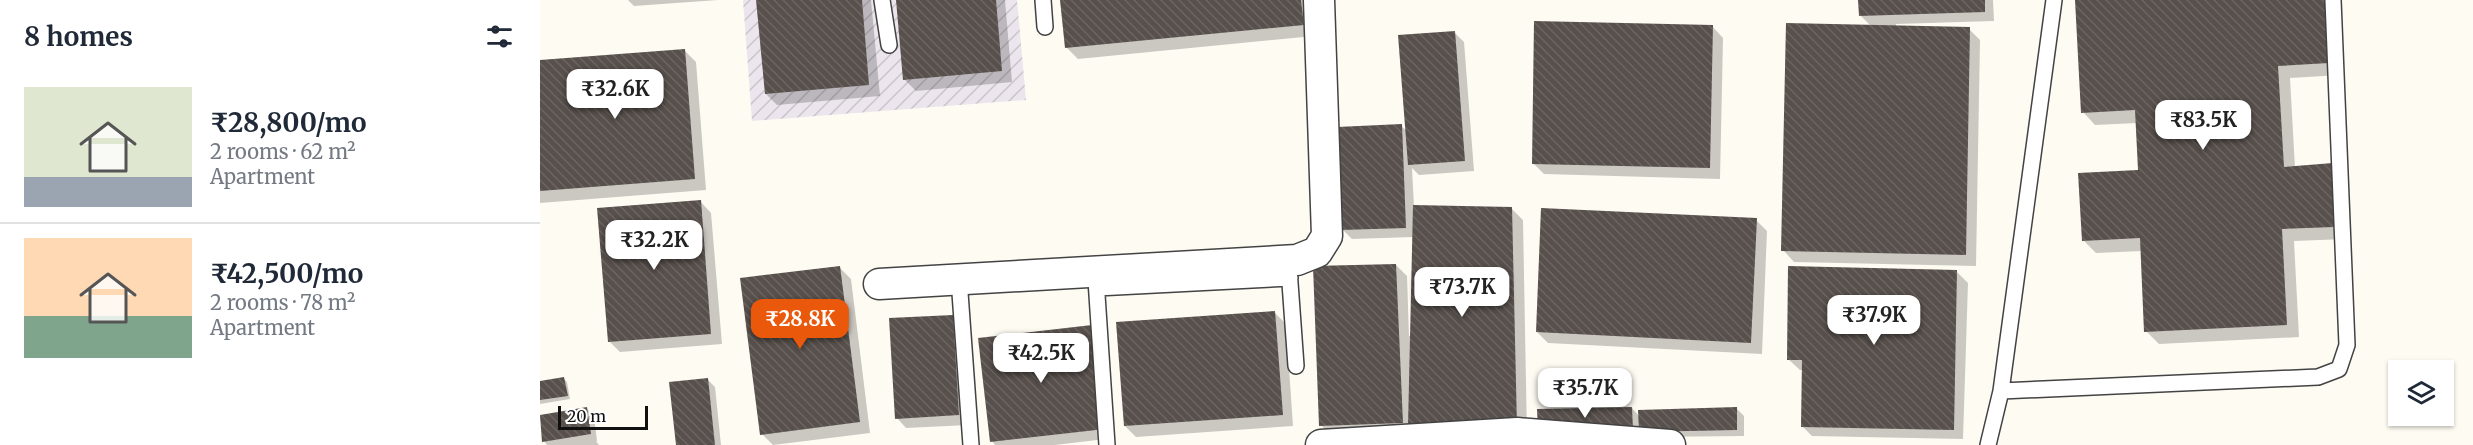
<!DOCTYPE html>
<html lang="en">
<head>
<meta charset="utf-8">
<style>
  :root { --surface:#fff; --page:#f2f2f3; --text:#1f2937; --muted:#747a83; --line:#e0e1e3; --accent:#ea580c }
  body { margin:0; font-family:Merriweather,serif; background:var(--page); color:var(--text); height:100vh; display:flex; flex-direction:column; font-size:22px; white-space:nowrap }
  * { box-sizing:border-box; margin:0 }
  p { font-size:20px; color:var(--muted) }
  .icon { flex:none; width:33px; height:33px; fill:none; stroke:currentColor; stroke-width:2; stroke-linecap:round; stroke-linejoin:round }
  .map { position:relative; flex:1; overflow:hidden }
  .details { display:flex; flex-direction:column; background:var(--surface); width:540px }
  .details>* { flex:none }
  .buttons { position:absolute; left:1848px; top:360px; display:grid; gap:12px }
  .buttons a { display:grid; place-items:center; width:66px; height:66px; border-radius:0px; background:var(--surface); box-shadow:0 2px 4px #0004; font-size:30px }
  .scale { position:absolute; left:18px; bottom:15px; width:90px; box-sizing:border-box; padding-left:6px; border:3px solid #101010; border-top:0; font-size:16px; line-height:21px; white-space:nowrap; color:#101010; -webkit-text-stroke:4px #fff; paint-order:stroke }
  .price { position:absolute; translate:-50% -51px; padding:0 14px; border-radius:12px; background:#fff; color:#222; font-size:20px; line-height:39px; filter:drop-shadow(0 2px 3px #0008) }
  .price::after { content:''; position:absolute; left:50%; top:36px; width:18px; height:14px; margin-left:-9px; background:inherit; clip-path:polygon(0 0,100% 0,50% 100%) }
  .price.selected { background:var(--accent); color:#fff }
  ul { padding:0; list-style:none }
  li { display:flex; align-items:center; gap:18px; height:150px; padding:0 24px }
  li+li { border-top:2px solid var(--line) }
  li span { display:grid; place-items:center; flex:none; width:168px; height:120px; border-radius:0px; color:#555 }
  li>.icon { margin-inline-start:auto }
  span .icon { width:72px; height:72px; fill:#fffc; stroke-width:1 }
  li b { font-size:26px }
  h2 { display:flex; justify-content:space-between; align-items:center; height:72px; padding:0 24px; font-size:26px }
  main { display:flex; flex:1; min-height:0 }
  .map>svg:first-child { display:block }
  .industrial { fill:url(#industrial-furrows) }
  .shadow { fill:#0003 }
  .building { fill:url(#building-back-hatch) }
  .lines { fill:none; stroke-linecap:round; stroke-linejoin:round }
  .service-casing { stroke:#434343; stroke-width:18 }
  .minor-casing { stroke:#434343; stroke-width:33 }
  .service { stroke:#fff; stroke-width:15 }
  .minor { stroke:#fff; stroke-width:30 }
</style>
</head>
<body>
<main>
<section class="details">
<h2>8 homes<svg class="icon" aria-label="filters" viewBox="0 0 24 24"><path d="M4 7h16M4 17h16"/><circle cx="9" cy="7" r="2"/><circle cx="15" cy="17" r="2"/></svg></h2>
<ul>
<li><span style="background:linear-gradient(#dfe7d0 75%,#9aa5b1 0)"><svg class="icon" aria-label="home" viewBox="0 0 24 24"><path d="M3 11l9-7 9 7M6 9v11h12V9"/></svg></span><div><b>₹28,800/mo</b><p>2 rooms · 62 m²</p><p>Apartment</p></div></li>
<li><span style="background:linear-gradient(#ffd9b3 65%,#7fa58c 0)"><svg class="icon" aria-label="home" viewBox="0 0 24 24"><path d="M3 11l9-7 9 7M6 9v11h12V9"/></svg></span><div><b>₹42,500/mo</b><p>2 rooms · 78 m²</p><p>Apartment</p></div></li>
</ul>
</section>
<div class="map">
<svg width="1933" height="445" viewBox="0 0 1933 445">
  <defs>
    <pattern id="industrial-furrows" width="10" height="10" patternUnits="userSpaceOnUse" patternTransform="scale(1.5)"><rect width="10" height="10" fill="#ece5ed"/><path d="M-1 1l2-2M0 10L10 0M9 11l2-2" fill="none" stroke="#c9c3ca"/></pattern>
    <pattern id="building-back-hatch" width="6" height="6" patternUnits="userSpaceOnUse" patternTransform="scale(1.5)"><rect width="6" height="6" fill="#58504c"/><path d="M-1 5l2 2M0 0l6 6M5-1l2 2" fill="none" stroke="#6b6561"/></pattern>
  </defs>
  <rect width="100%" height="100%" fill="#fefbf3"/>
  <path class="industrial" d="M203,0H477L486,100L212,121Z"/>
  <path class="shadow" d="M88,0H178L94,6Z
    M218,0H331L340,96L237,105L226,94Z
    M357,0H465L472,82L376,91L364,79Z
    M522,0H771L774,36L538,59L527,48Z
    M1320,0H1453L1454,21L1356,24V27L1429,29L1440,40L1436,266L1254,262L1243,250L1331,26L1320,15Z
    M1537,0H1799L1801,75L1750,78L1755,168L1792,165L1806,239L1754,241L1759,337L1619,344L1606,331L1602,251L1556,253L1543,240L1599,171L1597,123L1555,125L1543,112Z
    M1172,26L1183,38L1180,179L1004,174L993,163Z
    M915,33L924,42L934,171L879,175L872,168L874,207L972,209L983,220L987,437H792L781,425L856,265L867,276L869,336H872L874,237L812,239L802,229L861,126L867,131Z
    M145,51L156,62L166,190L0,203V62Z
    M160,201L171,213L182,344L80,352L69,341Z
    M1216,220L1227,231L1222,354L1008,343L997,332Z
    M299,267L311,279L330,433L233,445L222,434Z
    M1417,272L1428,283L1423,439L1272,436L1262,426L1263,370H1260L1248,359Z
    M735,313L746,324L753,426L596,437L585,426Z
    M412,316L422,326L428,425L366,428L357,418Z
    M440,339L574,438L515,445H455L452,441Z
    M24,379L27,382L30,399L0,404V383Z
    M168,380L175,387L181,445H137Z
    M1092,408L1100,417L1197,409L1204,416V436L1006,438Z
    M47,409L54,416L57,441H56L59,445H7L4,441L0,416Z"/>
  <path class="building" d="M216,0H322L329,85L225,94Z
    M356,0H456L462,71L363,80Z
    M520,0H761L764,25L525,48Z
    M1318,0H1445V12L1319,16Z
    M1535,0H1787L1789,63L1738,66L1744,167L1793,163L1794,227L1742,229L1747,325L1604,332L1600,238L1542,241L1538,173L1598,170L1595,110L1541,113Z
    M994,21L1173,25L1170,168L992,164Z
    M1246,23L1430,27L1426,255L1241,251Z
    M915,31L925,161L868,165L858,35Z
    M145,49L155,179L0,191V60Z
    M862,124L866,228L801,230L797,127Z
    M161,200L171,334L68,342L57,208Z
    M873,205L972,207L977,427L868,426Z
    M1001,208L1217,218L1211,343L996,332Z
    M856,264L863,423L779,426L773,266Z
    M300,266L320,422L220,435L200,278Z
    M1248,266L1417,270L1414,430L1261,427L1262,360H1247Z
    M735,311L743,415L584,426L576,322Z
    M413,315L419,415L355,419L349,318Z
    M552,325L565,429L450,442L438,338Z
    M24,377L28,396L0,400V381Z
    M168,378L175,445H136L129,382Z
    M47,407L51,434L2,442L0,415Z
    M1092,407L1093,430L998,431L997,409Z
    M1197,407V430L1099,432L1098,410Z"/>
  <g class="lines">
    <g class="service-casing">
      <path id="service" d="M342,0L349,45
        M503,0L505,27
        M749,269L756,366
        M419,279L431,445
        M556,280L567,445
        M557,288L750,278
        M1461,391L1778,377L1799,369L1807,345L1793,0
        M1448,445L1461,391L1514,0"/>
    </g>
    <g class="minor-casing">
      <path id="minor" d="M339,284L757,260L777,252L787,236L779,0
        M781,445L977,433L1130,445"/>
    </g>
    <use href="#service" class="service"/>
    <use href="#minor" class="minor"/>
  </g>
</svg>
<div class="buttons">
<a><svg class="icon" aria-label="layers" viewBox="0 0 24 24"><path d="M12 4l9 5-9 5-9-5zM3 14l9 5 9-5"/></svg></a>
</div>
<div class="scale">20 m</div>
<b class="price" style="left:75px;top:120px">₹32.6K</b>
<b class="price" style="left:1663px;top:151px">₹83.5K</b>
<b class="price" style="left:114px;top:271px">₹32.2K</b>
<b class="price" style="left:922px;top:318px">₹73.7K</b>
<b class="price" style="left:1334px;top:346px">₹37.9K</b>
<b class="price selected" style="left:260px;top:350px">₹28.8K</b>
<b class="price" style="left:501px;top:384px">₹42.5K</b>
<b class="price" style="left:1045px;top:419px">₹35.7K</b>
</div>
</main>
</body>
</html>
